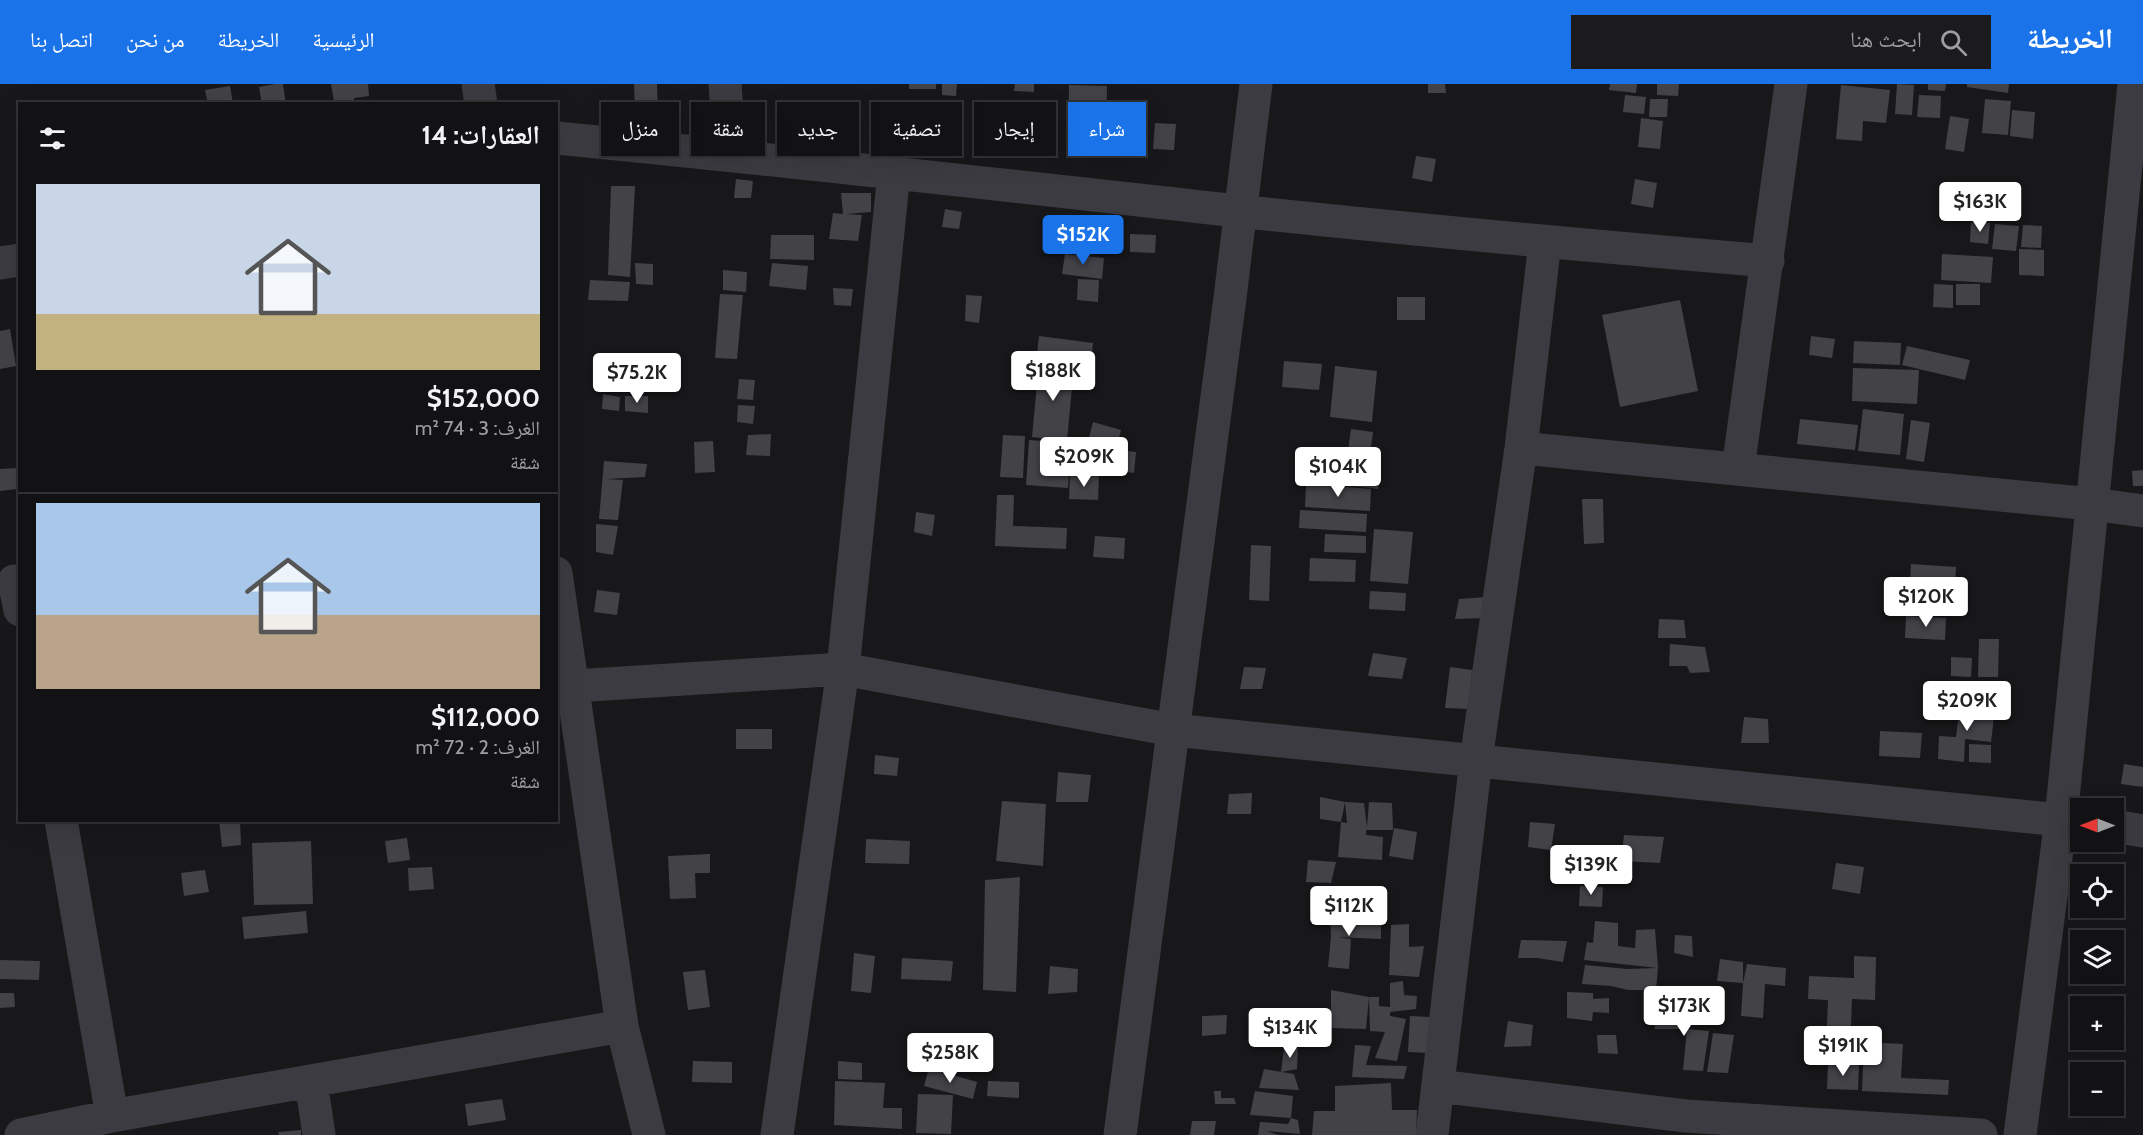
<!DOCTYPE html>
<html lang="ar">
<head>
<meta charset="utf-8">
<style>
  :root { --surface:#121214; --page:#1b1b1d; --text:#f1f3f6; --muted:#9c9ea0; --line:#313234; --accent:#1a73e8 }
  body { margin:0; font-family:Cabin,"Noto Naskh Arabic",sans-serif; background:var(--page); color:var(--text); direction:rtl; height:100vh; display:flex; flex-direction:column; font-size:22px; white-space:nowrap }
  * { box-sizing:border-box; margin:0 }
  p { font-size:20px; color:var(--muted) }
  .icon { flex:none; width:33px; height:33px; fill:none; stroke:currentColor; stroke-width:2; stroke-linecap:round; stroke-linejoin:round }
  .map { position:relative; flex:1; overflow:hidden; direction:ltr }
  .sheet { position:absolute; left:18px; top:18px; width:540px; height:720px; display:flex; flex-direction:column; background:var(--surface); border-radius:0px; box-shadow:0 6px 24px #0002,0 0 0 2px var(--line); direction:rtl }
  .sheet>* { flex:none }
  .top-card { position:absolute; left:576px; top:18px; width:570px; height:54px; direction:rtl; display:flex; gap:12px }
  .needle { width:39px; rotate:270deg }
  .controls { position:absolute; left:2070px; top:714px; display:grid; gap:12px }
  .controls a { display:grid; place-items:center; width:54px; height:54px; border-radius:0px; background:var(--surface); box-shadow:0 6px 24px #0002,0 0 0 2px var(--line); font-size:30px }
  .price { position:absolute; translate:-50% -51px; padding:0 14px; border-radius:6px; background:#fff; color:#222; font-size:20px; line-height:39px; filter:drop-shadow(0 2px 3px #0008) }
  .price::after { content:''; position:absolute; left:50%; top:36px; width:18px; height:14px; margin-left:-9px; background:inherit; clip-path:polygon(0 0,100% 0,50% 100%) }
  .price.current { background:var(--accent); color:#fff }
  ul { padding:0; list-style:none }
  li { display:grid; align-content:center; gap:12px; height:318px; padding:0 18px }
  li+li { border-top:2px solid var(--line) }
  li span { display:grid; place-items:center; height:186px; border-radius:0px; color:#555 }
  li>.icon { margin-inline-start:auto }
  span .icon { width:108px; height:108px; fill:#fffc; stroke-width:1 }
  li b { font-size:26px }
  h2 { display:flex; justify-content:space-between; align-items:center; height:72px; padding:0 18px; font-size:26px }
  .chip { padding:0 21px; border-radius:0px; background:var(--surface); box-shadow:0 6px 24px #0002,0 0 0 2px var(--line); font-size:21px; line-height:54px }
  .chip.current { background:var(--accent); color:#fff }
  header { display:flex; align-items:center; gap:36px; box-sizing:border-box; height:84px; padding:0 30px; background:var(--accent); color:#fff }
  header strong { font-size:28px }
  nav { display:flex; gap:33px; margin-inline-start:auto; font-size:21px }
  .search { width:420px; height:54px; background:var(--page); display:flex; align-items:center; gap:15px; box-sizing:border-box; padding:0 21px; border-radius:0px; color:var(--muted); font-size:22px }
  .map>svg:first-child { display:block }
  .building { fill:#434247 }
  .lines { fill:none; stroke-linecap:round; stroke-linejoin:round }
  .street { stroke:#3b3b41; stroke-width:33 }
</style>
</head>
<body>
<header>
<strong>الخريطة</strong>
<div class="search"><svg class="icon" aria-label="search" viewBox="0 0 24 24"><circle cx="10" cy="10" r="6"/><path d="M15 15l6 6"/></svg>ابحث هنا</div>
<nav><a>الرئيسية</a><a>الخريطة</a><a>من نحن</a><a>اتصل بنا</a></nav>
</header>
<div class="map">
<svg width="2143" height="1051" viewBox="0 0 2143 1051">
  <rect width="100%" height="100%" fill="#18181a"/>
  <path class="building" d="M275,0H283L286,20H262L259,3Z
    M331,0H368L369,12L354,14V20H324L334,17Z
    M634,0H657L658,30L635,31Z
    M909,0H936V5H909Z
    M942,0H957L956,12L942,11Z
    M1015,0H1034V8L1014,7Z
    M1428,0H1445L1446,9H1428Z
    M1610,0H1637L1636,9L1609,6Z
    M1657,0H1679L1678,12L1657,11Z
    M1897,0L1914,1L1912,31L1895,30Z
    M1928,0H1946L1945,7L1928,6Z
    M1967,0H2009L2008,9L1967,3Z
    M1069,1L1107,2L1106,58H1068Z
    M1841,1L1890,6L1886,39L1863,37L1862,57L1836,55Z
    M230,2L233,20H208L205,6Z
    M1625,11L1646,13L1644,30L1623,28Z
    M1919,11L1941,12L1940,34L1917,33Z
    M1650,15H1668L1667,33H1649Z
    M1985,15L2011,17L2008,51L1982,49Z
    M2012,26L2035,28L2033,55L2010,52Z
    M1950,32L1969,35L1964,68L1945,65Z
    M1641,34L1663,37L1660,65L1638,63Z
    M1155,39L1176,40L1174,66L1153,65Z
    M1416,72L1436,75L1432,98L1412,94Z
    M736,95L753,97L751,114H734Z
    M1635,95L1657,99L1653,124L1631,120Z
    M611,102H635L630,193L608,191Z
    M841,109H871V128L846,130L862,131L858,157L829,155L833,129L843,130Z
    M945,125L962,128L959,145L942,143Z
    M1971,138L1990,139L1988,160L1970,158Z
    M1055,139L1090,144L1087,164L1052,160Z
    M1995,140L2019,142L2016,167L1992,165Z
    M2023,141L2042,142L2041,164L2021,163Z
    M1130,150L1156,151L1155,169L1130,168Z
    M771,151H814V176L770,175Z
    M2019,165L2044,166V192L2019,191Z
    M1065,170L1104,174L1102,195L1062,190Z
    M1942,170L1993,173L1991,199L1941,196Z
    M635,179L653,180V201L636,200Z
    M772,179L808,182L806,206L769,202Z
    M723,186L747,188L746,208L723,206Z
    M1078,195L1099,196L1098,218L1077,216Z
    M590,196L630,198L628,217L588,216Z
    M1934,200L1953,201V224L1933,223Z
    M1956,200H1980V221H1956Z
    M833,204L853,205L851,222L834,221Z
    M720,210L743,211L737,275L715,274Z
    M966,211L982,212L979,239L965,237Z
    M1397,213H1425V236H1397Z
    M1680,216L1698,307L1620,323L1602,231Z
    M10,245L16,282L0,285V247Z
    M1039,252L1093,259L1091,278L1037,270Z
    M1811,252L1835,255L1832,274L1809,271Z
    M1854,257L1901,259L1900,281L1853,279Z
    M1907,262L1970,276L1965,296L1902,281Z
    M1284,277L1322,280L1319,306L1282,303Z
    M1039,279L1074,282L1067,357L1032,353Z
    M1335,282L1377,287L1372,338L1330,333Z
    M1853,284L1919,286L1917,320L1852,317Z
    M608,288L644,289L645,308L610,307Z
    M739,295L755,296L753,316L737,315Z
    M603,310L620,313L619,327L602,325Z
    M625,312H648V329L625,327Z
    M738,321L755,322L753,340L737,338Z
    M1863,325L1904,330L1900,371L1858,367Z
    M1800,335L1858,341L1855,366L1797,360Z
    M1911,336L1930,339L1924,378L1906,375Z
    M1093,338L1121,346L1116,365L1088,358Z
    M1351,345L1373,348L1367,392L1345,389Z
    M771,350L770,372L746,371L748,351Z
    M1003,351L1025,352L1023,394L1000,393Z
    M1029,356L1071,359L1068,404L1026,401Z
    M713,357L715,388L695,389L694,358Z
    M1104,364L1136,368L1134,389L1102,385Z
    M604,377L647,380L645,393L606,395L623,396L618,436L599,435Z
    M16,384L17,405L0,407V385Z
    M2143,386V402H2133L2132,387Z
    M1070,391L1099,392L1098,416L1069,415Z
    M1345,392L1379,395L1378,405L1345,401Z
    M1306,400L1371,405L1370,427L1305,423Z
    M997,411H1014L1013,442L1067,444L1066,465L995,462Z
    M1582,415H1603L1604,459L1584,460Z
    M1300,426L1367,430L1366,448L1299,444Z
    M916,428L935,431L932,452L914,448Z
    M596,440L618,442L613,471L596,468Z
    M1374,445L1413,448L1408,500L1370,497Z
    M1325,450L1366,452V469L1324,468Z
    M1095,452L1125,454L1124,475L1093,473Z
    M1251,461L1271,462L1269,517L1249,516Z
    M1310,474L1356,476L1355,498L1309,497Z
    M1911,480L1956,483L1955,503L1910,500Z
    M1905,503H1924V529H1904Z
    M597,506L620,509L617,531L594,528Z
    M1370,507L1406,509L1405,527L1369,525Z
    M1487,513L1485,534L1455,535L1459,515Z
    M1906,532L1946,534L1945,556L1905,554Z
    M1659,535L1684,536L1686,554H1658Z
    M1979,555H1999L1998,593H1978Z
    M1670,560L1705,563L1710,588L1690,589L1687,582H1669Z
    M1373,569L1407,574L1402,595L1368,592Z
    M1951,573L1972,574L1971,593L1951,592Z
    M1244,583L1266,584L1262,605H1240Z
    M1450,583L1472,586L1470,625L1445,624Z
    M1960,620L1995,624L1991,658L1965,655L1964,678L1938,675L1939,652L1956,653Z
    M1744,633L1768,635L1769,659H1741Z
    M736,645H772V665H736Z
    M1880,647L1922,649L1920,674L1879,672Z
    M1969,660L1991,661V679L1969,678Z
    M875,671L899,674L897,692L874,690Z
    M2124,680L2143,683V703L2121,700Z
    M1058,688L1091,691L1088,718H1056Z
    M1252,709L1251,730H1227L1229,710Z
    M1320,713L1345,718L1364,719L1367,743L1369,718L1392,719L1393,746H1366V751L1383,753L1382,776L1338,773L1341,738L1347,739L1345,718L1341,738L1320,735Z
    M1002,717L1046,720L1043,782L996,777Z
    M219,736H240L241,761L222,763Z
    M1530,738L1555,740L1551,766L1528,763Z
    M1394,744L1417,748L1413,776L1389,772Z
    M1624,751L1664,753L1660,779L1621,777Z
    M407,754L410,776L388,779L385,757Z
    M866,755L910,757L909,780L865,779Z
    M311,757L313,820L254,821L252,759Z
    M710,770V789H695L696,814L670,815L668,772Z
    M1308,776L1336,778L1331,799L1306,798Z
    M1836,779L1864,783L1860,810L1832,805Z
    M432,783L434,805L409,807L408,784Z
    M205,786L209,808L184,812L181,789Z
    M1020,793L1016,908L983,906L985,796Z
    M1580,802L1603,803L1602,823L1579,822Z
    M1344,808H1367L1365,829L1343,827Z
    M306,827L308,849L244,855L242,833Z
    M1330,830L1381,836V855L1337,853L1351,855L1349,885L1328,883L1331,852Z
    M1595,837L1618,839V862L1635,864L1636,846L1655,845L1658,884L1584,876L1587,858L1593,859Z
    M1409,840V863L1424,862L1419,893L1389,891L1391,841Z
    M1675,851L1692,852L1693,873L1674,869Z
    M1521,856L1567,857L1563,878L1537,874H1518Z
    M854,869L875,872L871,909L851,907Z
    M1854,872L1876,873L1875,916L1852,915L1851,942H1827L1828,916L1808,915L1809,892L1854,894Z
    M902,874L953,877L951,897L901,895Z
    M1720,875L1743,878V899L1747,880L1786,884L1785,902L1765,900L1763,934L1741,932L1743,899L1717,897Z
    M0,876L40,877L39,896L0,895Z
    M1585,881L1628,885L1658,884L1656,906H1628L1611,902L1582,900Z
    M1050,882L1078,885L1077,908L1048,910Z
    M705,886L710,923L688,926L683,888Z
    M1403,897L1404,911L1417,912L1416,925L1390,928V932L1406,935L1397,977L1375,974L1385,948L1370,947L1369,913H1379V922L1390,923V899Z
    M1331,906L1369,913L1366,945L1331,944Z
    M1567,908L1593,909V915L1609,914V929L1593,928L1592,937L1567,934Z
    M0,909H14L15,923L0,924Z
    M1678,923L1680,932L1690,930L1687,945L1709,947L1703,987L1683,986L1687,945H1655L1653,925Z
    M1227,931L1226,950L1202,952V932Z
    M1410,932L1430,933L1428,969L1408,968Z
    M1508,937L1533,941L1531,962L1504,963Z
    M1713,949L1734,951L1728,989L1707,988Z
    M1597,951H1616L1618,970L1598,969Z
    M1864,958L1903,960L1901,994L1949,996L1948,1011L1862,1007Z
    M1355,961L1371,962L1366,981L1407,982L1404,995L1352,993Z
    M1284,964H1298L1297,985L1281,988Z
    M693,977L732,978V999L692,998Z
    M838,977L862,979V996L838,995Z
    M1828,979L1859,981L1858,1006L1827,1005Z
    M929,984L977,998L973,1015L924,1002Z
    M1264,985L1294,990L1299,1006L1259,1004Z
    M835,997L885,999L883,1024H902V1045L834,1041Z
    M988,997L1019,998V1014L987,1012Z
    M1391,999L1392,1026H1417L1416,1051H1312L1314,1027H1335V1002Z
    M1214,1007H1221V1014H1234L1236,1020H1215Z
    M1255,1007L1293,1012L1291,1034L1298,1036L1300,1050L1266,1047L1279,1051H1258L1260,1038L1288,1040L1291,1034L1250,1031Z
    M918,1010L953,1011L951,1050L916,1049Z
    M502,1015L506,1036L468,1042L465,1020Z
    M1192,1037H1216L1214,1051H1190Z
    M301,1046V1051H279L278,1048Z"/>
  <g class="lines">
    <path class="street" d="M478,0L481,20
      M725,0L730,71
      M556,54C784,76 1011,102 1238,127C1415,146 1591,162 1768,177
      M0,179L20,176
      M1521,364L2092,420L2143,427
      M1738,385L1791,0
      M556,489L622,942L649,1051
      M14,497L20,526
      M556,605L574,602L843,585L1173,646L2080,738
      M61,736L112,1032
      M2114,742L2143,747
      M311,997L319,1051
      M1438,1002L1686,1032L1981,1051
      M21,1051L112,1032L622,942
      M777,1051L843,585L894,89
      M1120,1051L1230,214L1256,0
      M1432,1051L1476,676L1521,364L1545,158
      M2020,1051L2061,735L2134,0"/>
  </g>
</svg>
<div class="controls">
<a><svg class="needle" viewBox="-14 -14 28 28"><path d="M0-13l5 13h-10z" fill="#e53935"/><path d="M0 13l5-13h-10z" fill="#9c9ea0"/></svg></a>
<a><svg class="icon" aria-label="locate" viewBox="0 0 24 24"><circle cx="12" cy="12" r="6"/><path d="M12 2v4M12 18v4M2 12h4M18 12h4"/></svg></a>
<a><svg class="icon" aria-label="layers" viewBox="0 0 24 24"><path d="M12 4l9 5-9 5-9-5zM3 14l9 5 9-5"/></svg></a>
<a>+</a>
<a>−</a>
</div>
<b class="price" style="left:1980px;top:149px">$163K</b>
<b class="price current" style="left:1083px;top:182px">$152K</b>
<b class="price" style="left:1053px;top:318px">$188K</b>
<b class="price" style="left:637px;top:320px">$75.2K</b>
<b class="price" style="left:1084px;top:404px">$209K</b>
<b class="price" style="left:1338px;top:414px">$104K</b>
<b class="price" style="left:1926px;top:544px">$120K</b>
<b class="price" style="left:1967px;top:648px">$209K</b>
<b class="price" style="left:1591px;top:812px">$139K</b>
<b class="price" style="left:1349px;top:853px">$112K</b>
<b class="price" style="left:1684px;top:953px">$173K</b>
<b class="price" style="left:1290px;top:975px">$134K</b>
<b class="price" style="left:1843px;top:993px">$191K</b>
<b class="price" style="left:950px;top:1000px">$258K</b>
<div class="top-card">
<a class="chip current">شراء</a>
<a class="chip">إيجار</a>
<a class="chip">تصفية</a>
<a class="chip">جديد</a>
<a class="chip">شقة</a>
<a class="chip">منزل</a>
</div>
<section class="sheet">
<h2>العقارات: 14<svg class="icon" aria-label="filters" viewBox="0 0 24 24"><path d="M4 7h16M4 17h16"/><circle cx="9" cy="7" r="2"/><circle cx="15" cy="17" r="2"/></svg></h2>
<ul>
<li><span style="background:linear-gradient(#c9d6e8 70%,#c2b280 0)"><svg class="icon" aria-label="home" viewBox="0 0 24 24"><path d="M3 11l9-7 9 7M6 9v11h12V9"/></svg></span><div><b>$152,000</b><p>الغرف: 3 · 74 m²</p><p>شقة</p></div></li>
<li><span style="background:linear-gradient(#a9c7e8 60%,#b9a48a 0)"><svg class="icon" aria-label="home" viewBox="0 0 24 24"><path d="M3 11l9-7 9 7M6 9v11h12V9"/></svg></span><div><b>$112,000</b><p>الغرف: 2 · 72 m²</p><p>شقة</p></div></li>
</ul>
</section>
</div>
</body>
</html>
